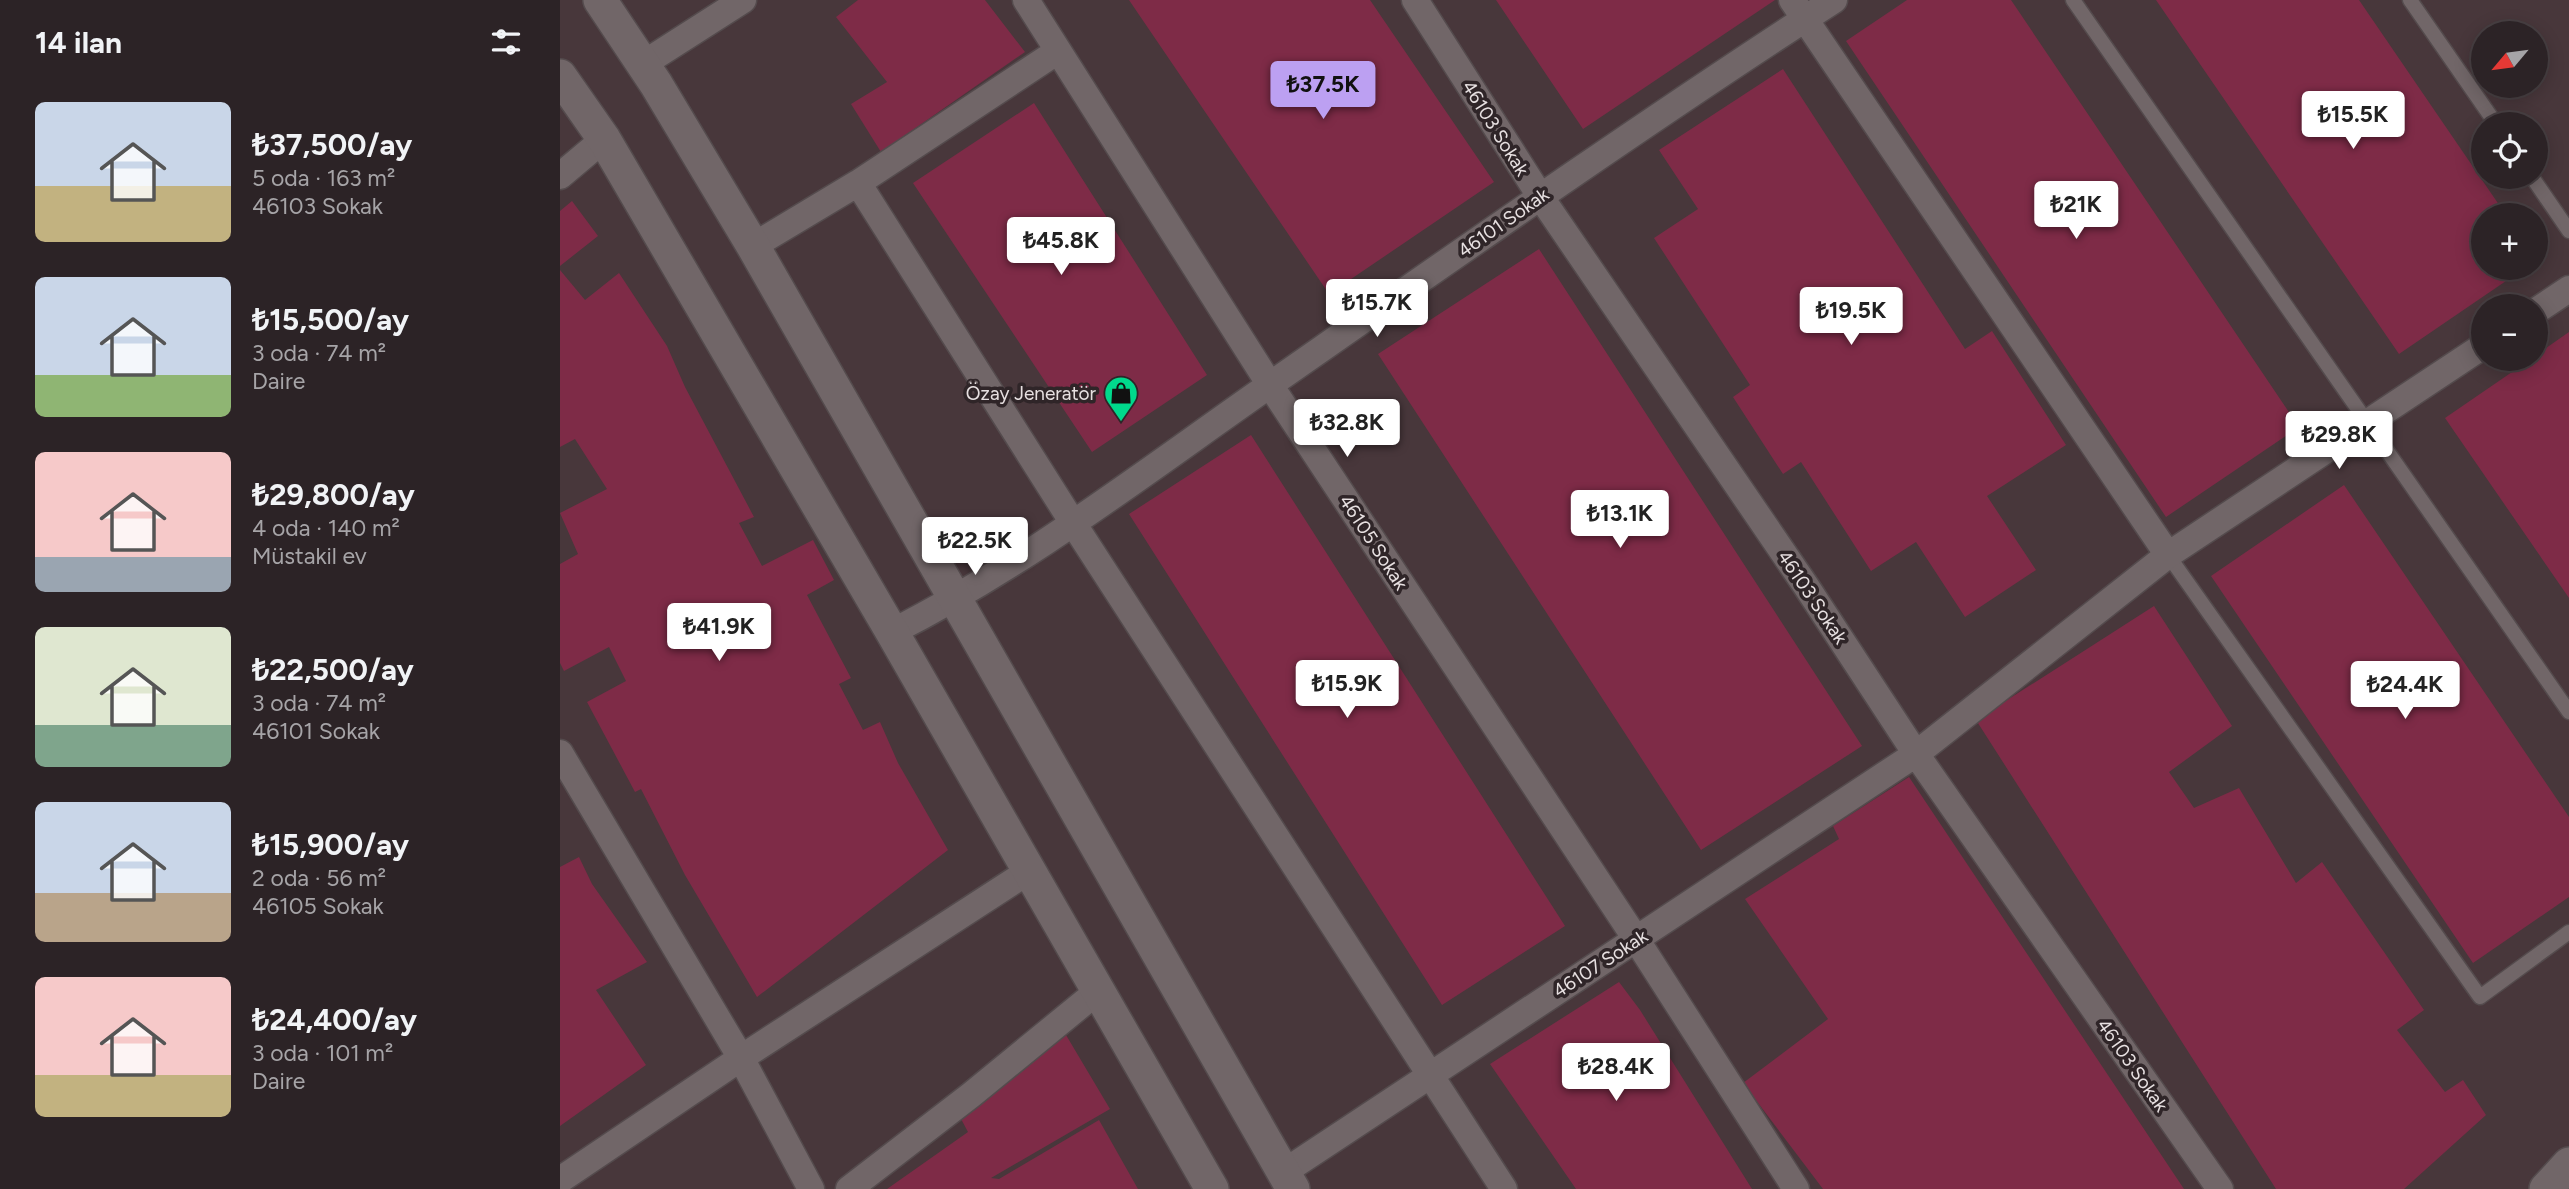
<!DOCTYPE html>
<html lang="tr">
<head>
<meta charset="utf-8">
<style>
  :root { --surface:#2c2326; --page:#342b2e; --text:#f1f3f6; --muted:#a6a4a7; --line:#484043; --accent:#bca0f2 }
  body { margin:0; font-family:Figtree,sans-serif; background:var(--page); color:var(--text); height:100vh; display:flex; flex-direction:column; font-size:26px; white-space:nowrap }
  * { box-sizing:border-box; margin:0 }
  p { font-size:23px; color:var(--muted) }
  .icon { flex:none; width:38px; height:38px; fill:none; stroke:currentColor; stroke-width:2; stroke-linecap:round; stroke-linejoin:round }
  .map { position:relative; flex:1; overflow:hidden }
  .details { display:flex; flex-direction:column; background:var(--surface); width:560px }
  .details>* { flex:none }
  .needle { width:46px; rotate:241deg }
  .controls { position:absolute; left:1911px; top:21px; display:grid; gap:14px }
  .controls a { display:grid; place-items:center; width:77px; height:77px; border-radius:50%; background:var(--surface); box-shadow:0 4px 18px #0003,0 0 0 2px var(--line); font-size:35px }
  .price { position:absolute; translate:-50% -60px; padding:0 16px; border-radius:7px; background:#fff; color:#222; font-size:23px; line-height:46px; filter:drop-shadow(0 2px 4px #0008) }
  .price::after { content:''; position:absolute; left:50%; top:42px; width:21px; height:16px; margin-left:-10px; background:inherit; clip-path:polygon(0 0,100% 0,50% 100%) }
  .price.active { background:var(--accent); color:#111 }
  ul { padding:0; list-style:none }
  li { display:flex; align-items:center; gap:21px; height:175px; padding:0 35px }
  li span { display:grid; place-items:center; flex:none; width:196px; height:140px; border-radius:10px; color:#555 }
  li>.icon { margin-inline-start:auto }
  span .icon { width:84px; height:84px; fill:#fffc; stroke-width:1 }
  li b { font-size:30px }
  h2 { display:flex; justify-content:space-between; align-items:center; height:84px; padding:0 35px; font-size:30px }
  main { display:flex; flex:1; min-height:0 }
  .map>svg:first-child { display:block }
  .built { fill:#48373b; fill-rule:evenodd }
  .building { fill:#7e2b47 }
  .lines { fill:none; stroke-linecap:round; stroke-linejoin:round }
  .service-casing { stroke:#544b4d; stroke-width:17 }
  .minor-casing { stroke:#544b4d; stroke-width:29 }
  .tertiary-casing { stroke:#544b4d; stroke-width:36 }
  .service { stroke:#716668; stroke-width:14 }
  .minor { stroke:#716668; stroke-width:26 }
  .tertiary { stroke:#716668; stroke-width:33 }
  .labels { text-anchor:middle; stroke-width:7; stroke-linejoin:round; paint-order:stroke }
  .street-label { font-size:19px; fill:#e7e0e1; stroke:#2f2528 }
  .poi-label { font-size:19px; fill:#e7e0e1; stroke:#2f2528; text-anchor:end }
</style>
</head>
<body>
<main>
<section class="details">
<h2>14 ilan<svg class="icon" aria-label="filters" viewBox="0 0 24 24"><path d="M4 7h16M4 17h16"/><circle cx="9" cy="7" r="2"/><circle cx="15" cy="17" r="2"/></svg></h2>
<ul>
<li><span style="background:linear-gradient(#c9d6e8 60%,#c2b280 0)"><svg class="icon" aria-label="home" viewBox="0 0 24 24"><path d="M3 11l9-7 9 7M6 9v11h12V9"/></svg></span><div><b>₺37,500/ay</b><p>5 oda · 163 m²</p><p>46103 Sokak</p></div></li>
<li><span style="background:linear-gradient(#c9d6e8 70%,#8fb573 0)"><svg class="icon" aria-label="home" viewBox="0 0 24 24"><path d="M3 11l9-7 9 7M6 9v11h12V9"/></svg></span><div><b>₺15,500/ay</b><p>3 oda · 74 m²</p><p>Daire</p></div></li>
<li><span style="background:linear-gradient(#f6c9c9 75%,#9aa5b1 0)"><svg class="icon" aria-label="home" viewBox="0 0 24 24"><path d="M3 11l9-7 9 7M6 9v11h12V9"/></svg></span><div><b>₺29,800/ay</b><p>4 oda · 140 m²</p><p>Müstakil ev</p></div></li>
<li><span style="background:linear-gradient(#dfe7d0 70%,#7fa58c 0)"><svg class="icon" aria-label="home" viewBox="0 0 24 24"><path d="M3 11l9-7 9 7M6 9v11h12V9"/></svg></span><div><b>₺22,500/ay</b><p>3 oda · 74 m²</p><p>46101 Sokak</p></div></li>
<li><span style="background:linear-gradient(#c9d6e8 65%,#b9a48a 0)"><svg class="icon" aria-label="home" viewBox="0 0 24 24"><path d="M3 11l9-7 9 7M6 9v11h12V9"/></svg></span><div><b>₺15,900/ay</b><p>2 oda · 56 m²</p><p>46105 Sokak</p></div></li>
<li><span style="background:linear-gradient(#f6c9c9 70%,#c2b280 0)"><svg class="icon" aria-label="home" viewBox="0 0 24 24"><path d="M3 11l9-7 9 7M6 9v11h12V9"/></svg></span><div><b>₺24,400/ay</b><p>3 oda · 101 m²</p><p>Daire</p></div></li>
</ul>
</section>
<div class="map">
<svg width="2009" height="1189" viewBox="0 0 2009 1189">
  <rect width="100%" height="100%" fill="#3a2f32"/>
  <path class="built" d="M0,0H2009V1189H0ZM1923,33H1976V86H1923ZM1923,124H1976V177H1923ZM1923,215H1976V268H1923ZM1923,306H1976V359H1923Z"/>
  <path class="building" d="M298,0H425L465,52L321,152L291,104L327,82L276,17Z
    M569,0H810L934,182L769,294Z
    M936,0H1215L1023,129Z
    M1347,0H1451L1739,427L1606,517L1286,41Z
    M1596,0H1799L1946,215H1923V268H1965L1839,354Z
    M1223,69L1405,349L1432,331L1506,445L1427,496L1476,570L1405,617L1356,542L1311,571L1241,462L1223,474L1173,397L1190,385L1094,238L1138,209L1099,150Z
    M474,103L647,375L532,452L353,183Z
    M12,201L38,236L0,266V211Z
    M979,249L1302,746L1141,850L818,354Z
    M0,270L25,300L59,273L107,346L125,387L194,517L179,523L202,566L253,540L274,580L247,595L291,678L279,684L303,730L320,722L338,763L388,850L197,997L125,875L81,789L75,792L27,702L66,681L49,647L4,671L0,663V564L18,554L0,513L47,489L15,439L0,447Z
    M2009,332V598L1885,418L1971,359H1976V355Z
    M691,435L1005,926L882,1005L569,514Z
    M1784,485L2009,817V897L1913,963L1651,576Z
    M1594,606L1672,726L1609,772L1634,808L1679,788L1736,883L1762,862L1864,1010L1837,1030L1885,1092L1903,1080L1926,1115L1844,1189H1716L1416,720Z
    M1349,777L1624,1189H1263L1183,1083L1268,1019L1185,899L1279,839L1273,826Z
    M19,857L32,884L87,962L36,990L86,1065L0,1126V867Z
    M1059,982L1080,1010L1192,1189H1016L930,1064Z
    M506,1035L550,1109L431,1178L439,1179L539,1120L578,1189H327L408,1132L400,1117Z"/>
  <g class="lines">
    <g class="service-casing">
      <path id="service" d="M1513,0L2009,712
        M1850,0L1936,124
        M1972,177L2009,231
        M1608,555L1920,997L2009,932"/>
    </g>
    <g class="minor-casing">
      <path id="minor" d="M466,0L710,385L1076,939L1236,1189
        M855,0L980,196L1246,586L1356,754L1660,1189
        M1232,0L1608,555
        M83,64L183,0
        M0,176L44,139
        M298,183L498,51
        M193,246L298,183L513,523L944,1189
        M1976,311L2009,289
        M332,632C468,563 589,469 714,382C899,253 1084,123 1274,0
        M0,753L181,1058L251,1189
        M724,1172L1356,754L1608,555L1923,346
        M0,1180L181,1058L469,871
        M289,1189L411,1095L538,991"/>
    </g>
    <g class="tertiary-casing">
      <path id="tertiary" d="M40,0L96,84L193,246L733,1189
        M0,76L44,139L332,632L652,1189
        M1986,1189L2009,1164"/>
    </g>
    <use href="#service" class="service"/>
    <use href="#minor" class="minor"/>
    <use href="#tertiary" class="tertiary"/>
  </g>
  <defs>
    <g id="shop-pin" transform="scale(1.75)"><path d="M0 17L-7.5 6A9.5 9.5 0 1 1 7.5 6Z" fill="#00d98c" stroke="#2f2528"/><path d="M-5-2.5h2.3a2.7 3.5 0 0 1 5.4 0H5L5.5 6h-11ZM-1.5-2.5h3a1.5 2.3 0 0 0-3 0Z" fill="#111"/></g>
  </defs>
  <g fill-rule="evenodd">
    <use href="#shop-pin" x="561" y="393"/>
  </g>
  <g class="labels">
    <g class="street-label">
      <text transform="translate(936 128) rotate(58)" y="7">46103 Sokak</text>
      <text transform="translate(943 222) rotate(-35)" y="7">46101 Sokak</text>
      <text transform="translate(814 542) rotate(57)" y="7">46105 Sokak</text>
      <text transform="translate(1253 597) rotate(56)" y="7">46103 Sokak</text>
      <text transform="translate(1040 963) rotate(-33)" y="7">46107 Sokak</text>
      <text transform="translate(1573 1065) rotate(55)" y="7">46103 Sokak</text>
    </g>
    <g class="poi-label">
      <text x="536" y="400">Özay Jeneratör</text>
    </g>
  </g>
</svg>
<div class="controls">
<a><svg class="needle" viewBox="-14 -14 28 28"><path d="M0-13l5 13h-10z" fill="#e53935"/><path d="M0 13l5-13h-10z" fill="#a6a4a7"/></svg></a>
<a><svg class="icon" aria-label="locate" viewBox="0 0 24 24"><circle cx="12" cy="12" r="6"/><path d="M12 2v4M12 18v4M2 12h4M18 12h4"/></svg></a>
<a>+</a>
<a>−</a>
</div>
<b class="price active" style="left:763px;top:121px">₺37.5K</b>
<b class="price" style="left:1793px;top:151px">₺15.5K</b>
<b class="price" style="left:1516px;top:241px">₺21K</b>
<b class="price" style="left:501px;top:277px">₺45.8K</b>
<b class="price" style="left:817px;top:339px">₺15.7K</b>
<b class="price" style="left:1291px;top:347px">₺19.5K</b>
<b class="price" style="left:787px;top:459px">₺32.8K</b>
<b class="price" style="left:1779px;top:471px">₺29.8K</b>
<b class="price" style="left:1060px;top:550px">₺13.1K</b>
<b class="price" style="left:415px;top:577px">₺22.5K</b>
<b class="price" style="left:159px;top:663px">₺41.9K</b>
<b class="price" style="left:787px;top:720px">₺15.9K</b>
<b class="price" style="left:1845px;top:721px">₺24.4K</b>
<b class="price" style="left:1056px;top:1103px">₺28.4K</b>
</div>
</main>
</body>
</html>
